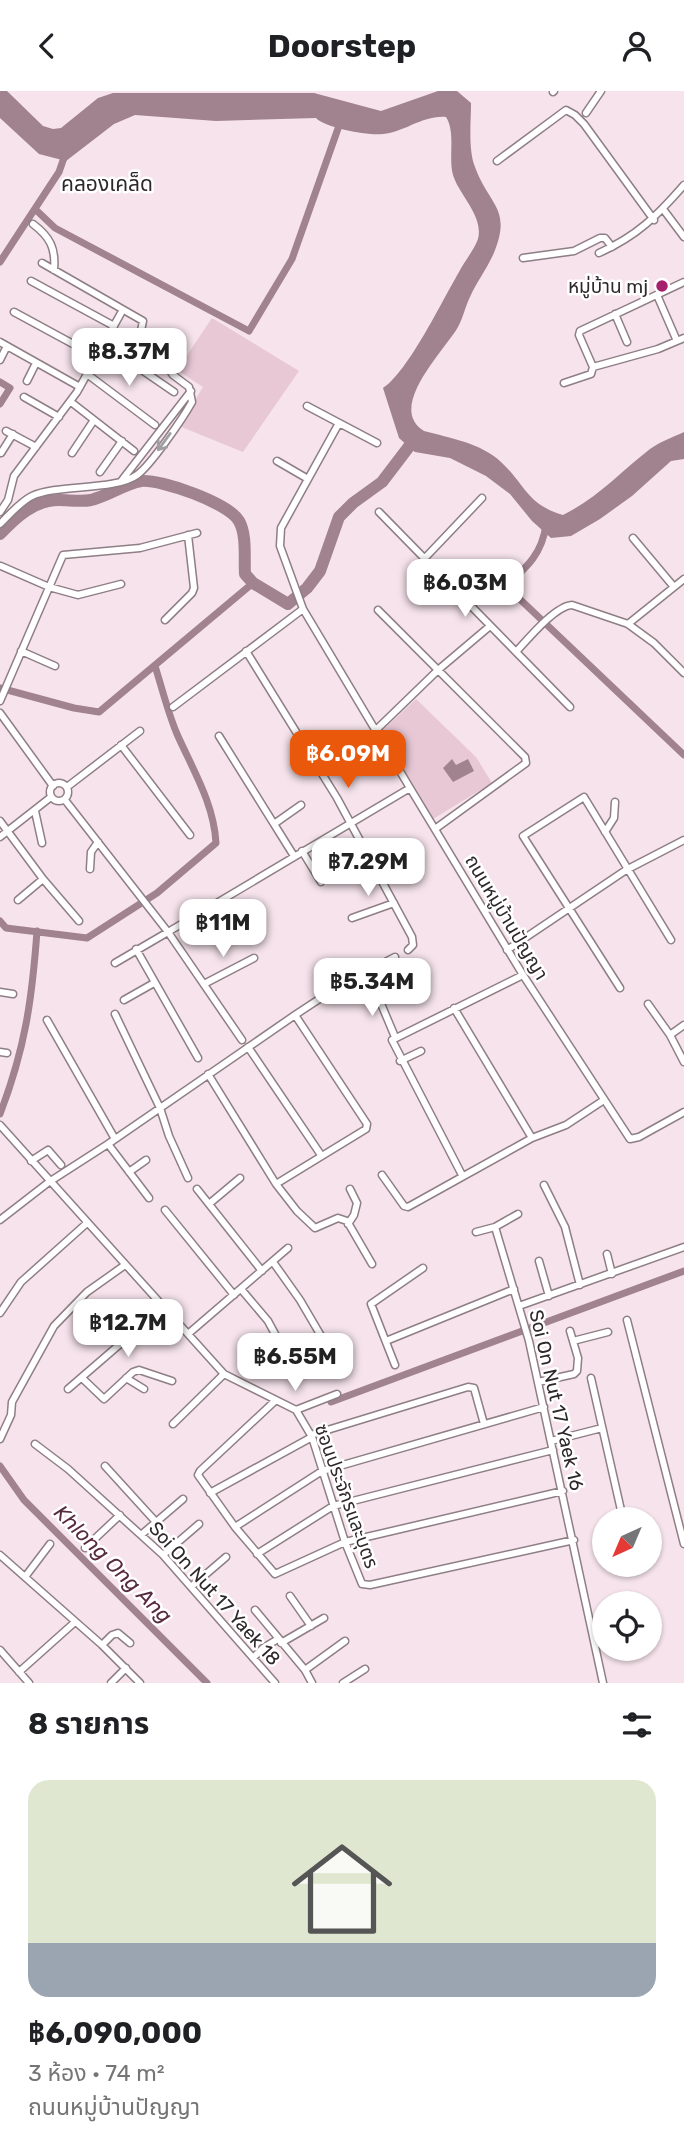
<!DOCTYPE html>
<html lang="th">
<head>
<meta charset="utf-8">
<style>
  :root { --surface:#fff; --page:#f6f6f6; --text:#202124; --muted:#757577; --accent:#ea580c }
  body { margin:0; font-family:Rubik,"Noto Sans Thai",sans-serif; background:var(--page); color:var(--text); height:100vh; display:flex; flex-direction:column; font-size:26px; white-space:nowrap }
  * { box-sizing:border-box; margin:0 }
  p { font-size:23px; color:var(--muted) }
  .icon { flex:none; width:38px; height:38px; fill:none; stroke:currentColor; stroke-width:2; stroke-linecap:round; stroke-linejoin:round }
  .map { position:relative; height:1592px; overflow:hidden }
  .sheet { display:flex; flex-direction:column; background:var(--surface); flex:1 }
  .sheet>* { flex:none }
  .needle { width:46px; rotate:224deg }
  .tools { position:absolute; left:592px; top:1416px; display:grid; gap:14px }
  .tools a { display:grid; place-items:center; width:70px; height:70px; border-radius:50%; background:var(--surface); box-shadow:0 2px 5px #0004; font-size:35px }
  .price { position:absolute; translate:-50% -60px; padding:0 16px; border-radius:14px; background:#fff; color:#222; font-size:23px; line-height:46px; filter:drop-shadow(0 2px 4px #0008) }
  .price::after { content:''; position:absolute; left:50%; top:42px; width:21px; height:16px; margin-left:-10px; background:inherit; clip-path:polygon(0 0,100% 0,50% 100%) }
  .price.on { background:var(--accent); color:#fff }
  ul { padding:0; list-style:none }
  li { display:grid; align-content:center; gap:14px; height:371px; padding:0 28px }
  li span { display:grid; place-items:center; height:217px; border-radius:21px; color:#555 }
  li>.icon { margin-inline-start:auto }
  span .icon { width:126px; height:126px; fill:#fffc; stroke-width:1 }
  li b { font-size:30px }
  h2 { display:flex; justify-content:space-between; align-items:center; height:84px; padding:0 28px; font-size:30px }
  header { display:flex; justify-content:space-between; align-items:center; height:91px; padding:0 28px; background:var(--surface); font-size:32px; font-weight:700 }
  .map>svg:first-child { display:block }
  .green { fill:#e9c8d6 }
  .water { fill:#a1828f }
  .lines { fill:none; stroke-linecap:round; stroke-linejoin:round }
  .canal { stroke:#a1828f; stroke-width:7 }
  .river { stroke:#a1828f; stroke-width:12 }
  .minor-casing { stroke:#8e7e85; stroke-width:9 }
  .minor { stroke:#fff; stroke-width:6 }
  .oneway { stroke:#a19ea0 }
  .poi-dot { fill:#a5206d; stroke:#fff; stroke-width:2.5 }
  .labels { text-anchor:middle; stroke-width:5; stroke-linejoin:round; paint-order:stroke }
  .poi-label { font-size:19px; fill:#2f282b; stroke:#fff; text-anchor:end }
  .street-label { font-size:19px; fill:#2f282b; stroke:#fff }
  .neighbourhood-label { font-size:21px; fill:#2f282b; stroke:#fff }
  .water-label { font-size:21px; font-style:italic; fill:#582a40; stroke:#fff }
</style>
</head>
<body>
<header><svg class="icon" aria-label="back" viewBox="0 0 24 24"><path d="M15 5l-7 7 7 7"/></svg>Doorstep<svg class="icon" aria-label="person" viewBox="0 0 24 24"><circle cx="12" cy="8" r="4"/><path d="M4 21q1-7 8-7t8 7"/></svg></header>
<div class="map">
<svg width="684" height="1592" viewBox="0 0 684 1592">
  <rect width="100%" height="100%" fill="#f6e3eb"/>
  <path class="green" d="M212,227L299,280L243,361L179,335L203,296L177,279Z
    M416,608L476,666L492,692L433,728L381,641Z"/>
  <path class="water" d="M0,0H7L43,35L53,38L61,37L98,7L113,2H314L381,20L438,0H457L471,12C471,32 468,58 475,76C489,115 513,117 493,164C486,179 476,192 470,206C465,216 463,227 458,236C444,260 386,317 424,340C450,347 481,352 501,371C526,394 526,413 563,424C599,406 619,382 650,358C660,351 673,346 684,341V368L671,370L632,405L600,428L571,445L551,447L532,430L510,403L486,385L450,367L415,361L409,356L399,347L383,297C408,281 442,210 459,181C464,171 474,159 478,148C484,125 459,104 453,84C448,65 456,42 446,26C423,24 405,41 383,43C369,45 325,37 316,27L216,30L135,24L114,33L66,70L39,63L0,27Z
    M452,668L456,674L468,668L474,680L453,691L443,677Z"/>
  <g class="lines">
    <path class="canal" d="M35,118L55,137L249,240L292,168L341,29
      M0,171L59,81L66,61
      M0,291L10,297L0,313
      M546,434C542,463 527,476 506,495L684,664
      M0,597L74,617L99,621L253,492
      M0,830L6,837L87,847L157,802L216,752C214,713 193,679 177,643C168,622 162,597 155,575
      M0,1023C25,958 32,909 37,840
      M331,1311L684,1180
      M0,1375L24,1409L207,1592"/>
    <path class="river" d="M0,443C16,426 34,409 59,409C69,409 81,411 91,409C108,405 124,393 141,390C161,388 229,412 239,430C247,444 244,467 245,483L253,492L288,513L307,497L320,480L339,426L353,412L382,391L414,349"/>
    <g class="minor-casing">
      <path id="minor" d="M553,1L554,0
        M586,22L601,0
        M497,70L566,19L575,24L584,33L654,129
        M663,118L684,146
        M33,133C50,146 56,157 54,179
        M599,162C637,145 657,125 684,94
        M523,167L574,160L600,147H605L612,156
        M31,190L114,235
        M657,204L677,250
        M14,221L97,266
        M615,223L627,251
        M0,251L80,296
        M104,253L174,301
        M0,269L7,255
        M593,276L579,244L580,240L684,191
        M87,283L155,334
        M27,290L36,272
        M564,292L591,283L593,276L658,258L684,247
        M24,306L59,326
        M71,311L134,360
        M307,315L377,352
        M339,332L281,437L280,455L303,518L410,697
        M6,340L36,356
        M1,362L13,343
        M72,362L94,329
        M277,370L308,388
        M100,381L122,350
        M122,389L191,300
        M0,421L8,409L14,385L77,301L121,222
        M379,421L570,616
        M0,433C10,423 20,411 32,405C57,393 115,400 137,384C151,374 183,327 192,311L189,296L173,284L160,265L139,249L143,230L42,172
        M633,447L674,496
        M424,468L482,407
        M1,475L49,496L78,504L121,493
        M378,519L525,666L526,672L435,738
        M165,529L192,502L194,497L188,444
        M628,533L684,488
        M21,560L55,575
        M246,560L337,707L412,846L413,854L408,859
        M516,561C528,548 555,515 572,514L628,533L654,552L684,582
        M0,610L63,464L140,457L197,442
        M173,616L303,518
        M0,622L53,695
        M376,639L438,579L490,535
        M219,645L294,765
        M121,654L190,744
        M50 701a9 9 0 1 1 18 0a9 9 0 1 1-18 0Z
        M67,696L140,640
        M65,709L168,841L410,697L523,884L630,1048L639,1046L684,1021
        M35,720L42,752
        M0,730L43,788L79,830
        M274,733L301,714
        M605,741L614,727L615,711
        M0,746L51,706
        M302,760L321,791
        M90,778L91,761L98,751
        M18,809L43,788
        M352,827L394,812
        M136,858L198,967
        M507,859L626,779L684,749
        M115,872L168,841L242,949
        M204,893L254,867
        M374,896L395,946
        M620,897L523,745L584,706L671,849
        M0,901L13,903
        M124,909L154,892
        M648,913L670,944L684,971
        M454,917L532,1047
        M115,923L160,1017L169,1045L188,1087
        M47,929L115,1048
        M670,944L684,934
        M248,956L321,1064
        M0,961L7,962
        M400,970L421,960
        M208,983L276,1093L297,1120L315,1137L338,1127L347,1130L372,1173
        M0,1034L224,1283L296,1319L312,1346L345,1451L362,1493L370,1494L574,1449
        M108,1053L149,1107
        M31,1070L48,1059L61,1074
        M129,1081L146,1069
        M382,1084L404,1115L408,1116L532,1047L566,1034L604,1009
        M462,1084L392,949L523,884
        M276,1093L366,1038L367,1033L295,924
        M544,1094L565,1136L580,1194
        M197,1098L262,1180
        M209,1113L240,1087
        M165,1119L234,1204
        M0,1129L49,1091L108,1053L295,924L336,897L395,866
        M348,1133L354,1124L357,1112L350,1098
        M495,1136L518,1123
        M476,1141L495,1136L529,1250L603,1592
        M607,1163L612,1183
        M539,1170L549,1205
        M273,1171L300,1209L324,1250
        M241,1198L268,1230L289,1269
        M519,1215L684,1156
        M0,1222L21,1191L87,1132
        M627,1229L684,1453
        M188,1243L288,1157
        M386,1250L514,1198
        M573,1250L608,1241
        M395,1274L371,1213L423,1177
        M82,1287L104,1308L133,1281L139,1279L172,1290
        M126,1287L144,1298
        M591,1287L623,1428
        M538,1291L574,1283L577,1280L578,1267L570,1240
        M68,1298L163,1216
        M276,1309L200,1380L198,1384L235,1436L275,1483L345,1451L563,1400
        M296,1319L337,1303
        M173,1333L224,1283
        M311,1344L468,1296L474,1297L484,1333
        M0,1348L11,1324L12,1311L54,1235L87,1201L125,1174
        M551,1350L602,1337
        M35,1353L68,1378L163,1464L275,1592
        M105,1375L156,1431
        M210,1402L312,1346
        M235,1436L322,1380L544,1316
        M141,1444L183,1408
        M85,1457L120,1424
        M257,1463L333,1415L553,1359
        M0,1464L102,1554L140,1592
        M163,1464L199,1433
        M25,1486L50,1453
        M191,1496L226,1466
        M290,1505L311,1535
        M255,1519L305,1579L312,1592
        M281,1552L324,1527
        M102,1554L112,1544L118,1542L130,1552
        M0,1559L29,1592
        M253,1567L263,1557L278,1548
        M305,1579L345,1550
        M19,1581L75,1531
        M111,1592L126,1577
        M343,1592L365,1578"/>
    </g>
    <use href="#minor" class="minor"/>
  </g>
  <defs><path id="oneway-shaft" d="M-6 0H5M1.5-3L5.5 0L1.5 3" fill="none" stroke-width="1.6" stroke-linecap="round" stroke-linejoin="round" transform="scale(1.75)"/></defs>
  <use class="oneway" href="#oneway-shaft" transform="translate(164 351) rotate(126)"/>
  <circle class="poi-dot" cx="662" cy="195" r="7"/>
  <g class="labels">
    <g class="poi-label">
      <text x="648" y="202">หมู่บ้าน mj</text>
    </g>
    <g class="street-label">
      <text transform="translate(507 826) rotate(59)" y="7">ถนนหมู่บ้านปัญญา</text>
      <text transform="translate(557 1309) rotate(77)" y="7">Soi On Nut 17 Yaek 16</text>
      <text transform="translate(347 1405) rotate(70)" y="7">ซอนประจักรและบุตร</text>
      <text transform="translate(215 1502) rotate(48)" y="7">Soi On Nut 17 Yaek 18</text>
    </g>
    <g class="neighbourhood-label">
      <text x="107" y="100">คลองเคล็ด</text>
    </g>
    <g class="water-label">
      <text transform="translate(113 1473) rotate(45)" y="7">Khlong Ong Ang</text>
    </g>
  </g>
</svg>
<div class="tools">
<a><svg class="needle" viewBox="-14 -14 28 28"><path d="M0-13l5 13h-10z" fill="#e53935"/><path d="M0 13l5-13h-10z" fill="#757577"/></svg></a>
<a><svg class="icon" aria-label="locate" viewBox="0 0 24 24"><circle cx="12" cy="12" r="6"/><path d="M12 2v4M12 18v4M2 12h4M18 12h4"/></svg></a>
</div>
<b class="price" style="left:129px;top:297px">฿8.37M</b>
<b class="price" style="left:465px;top:528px">฿6.03M</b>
<b class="price on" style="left:348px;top:699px">฿6.09M</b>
<b class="price" style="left:368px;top:807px">฿7.29M</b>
<b class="price" style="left:223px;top:868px">฿11M</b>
<b class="price" style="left:372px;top:927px">฿5.34M</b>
<b class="price" style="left:128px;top:1268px">฿12.7M</b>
<b class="price" style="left:295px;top:1302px">฿6.55M</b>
</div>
<section class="sheet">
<h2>8 รายการ<svg class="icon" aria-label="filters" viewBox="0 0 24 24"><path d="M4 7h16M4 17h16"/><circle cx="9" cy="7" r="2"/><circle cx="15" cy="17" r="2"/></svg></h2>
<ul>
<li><span style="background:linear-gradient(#dfe7d0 75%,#9aa5b1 0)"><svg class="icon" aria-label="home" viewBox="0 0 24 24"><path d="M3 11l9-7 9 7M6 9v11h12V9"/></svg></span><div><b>฿6,090,000</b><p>3 ห้อง · 74 m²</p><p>ถนนหมู่บ้านปัญญา</p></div></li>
</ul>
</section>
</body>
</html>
